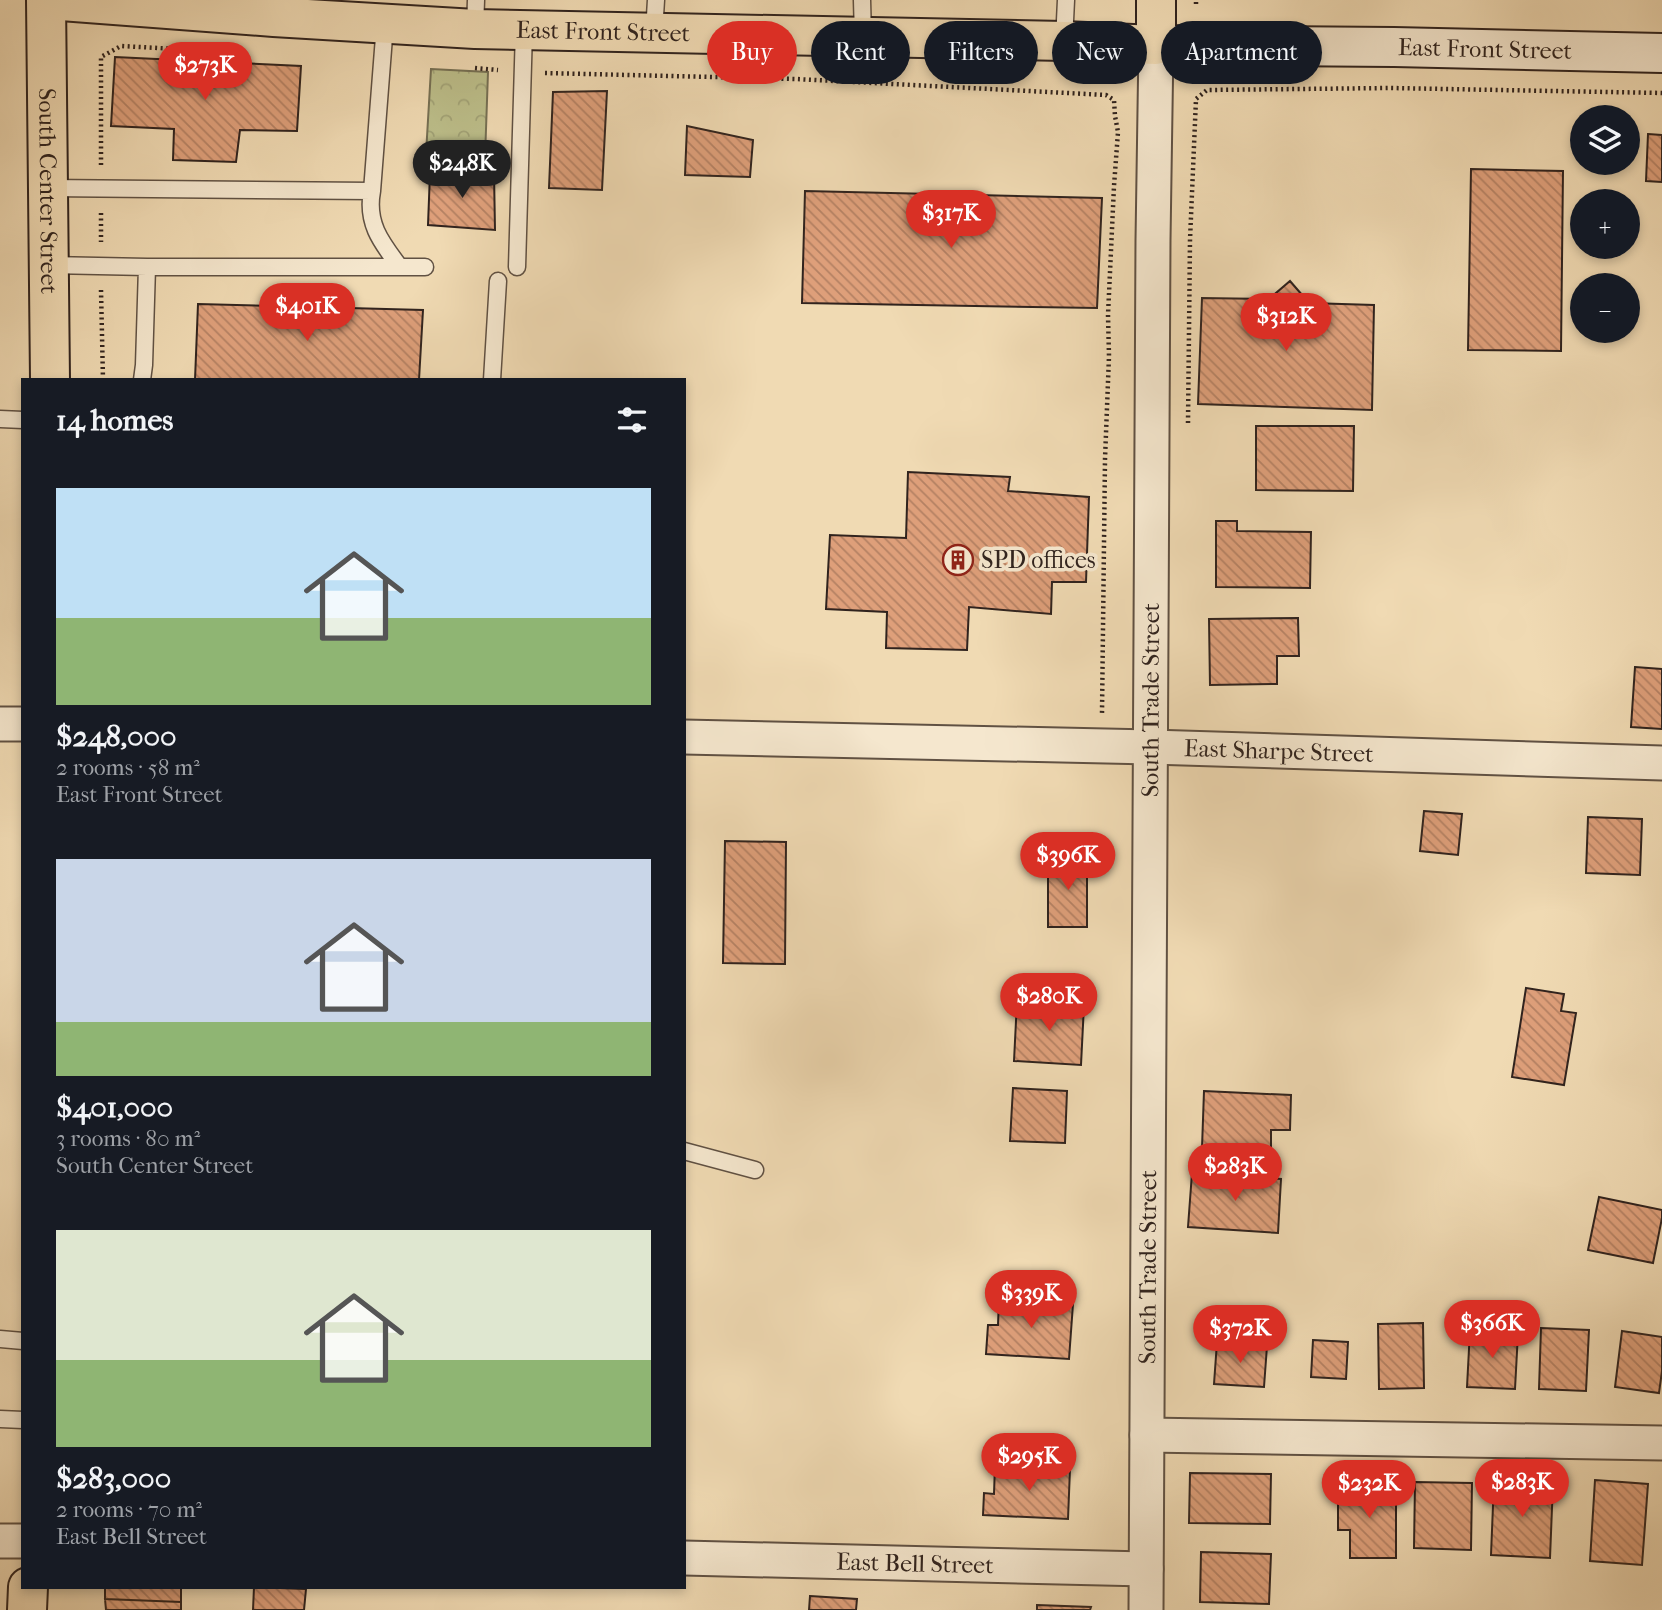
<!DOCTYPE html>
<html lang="en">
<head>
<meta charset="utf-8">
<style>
  :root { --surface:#171b24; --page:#20242c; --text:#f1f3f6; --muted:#9ea1a6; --accent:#d93025 }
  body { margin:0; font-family:"IM FELL French Canon",serif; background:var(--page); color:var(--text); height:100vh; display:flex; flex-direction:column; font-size:26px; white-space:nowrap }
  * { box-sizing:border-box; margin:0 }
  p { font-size:23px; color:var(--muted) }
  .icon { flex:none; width:38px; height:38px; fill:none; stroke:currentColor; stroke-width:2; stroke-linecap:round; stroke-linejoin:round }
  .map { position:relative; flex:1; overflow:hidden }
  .sheet { position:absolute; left:21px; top:378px; width:665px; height:1211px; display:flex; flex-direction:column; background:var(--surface); border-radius:0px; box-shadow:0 4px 10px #0003 }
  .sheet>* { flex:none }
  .top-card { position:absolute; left:707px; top:21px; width:665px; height:63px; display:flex; gap:14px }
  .buttons { position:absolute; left:1570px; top:105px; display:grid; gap:14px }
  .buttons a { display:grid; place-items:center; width:70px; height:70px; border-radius:50%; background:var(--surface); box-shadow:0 4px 10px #0003; font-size:35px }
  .price { position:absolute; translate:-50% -60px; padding:0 16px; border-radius:24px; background:var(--accent); color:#fff; font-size:23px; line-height:46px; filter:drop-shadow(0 2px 4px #0008) }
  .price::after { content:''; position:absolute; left:50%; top:42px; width:21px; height:16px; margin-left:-10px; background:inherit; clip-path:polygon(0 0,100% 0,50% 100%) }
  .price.current { background:#222; color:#fff }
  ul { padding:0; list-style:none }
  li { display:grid; align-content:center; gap:14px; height:371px; padding:0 35px }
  li span { display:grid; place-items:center; height:217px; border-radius:0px; color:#555 }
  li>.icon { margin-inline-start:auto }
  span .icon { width:126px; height:126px; fill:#fffc; stroke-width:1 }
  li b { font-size:30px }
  h2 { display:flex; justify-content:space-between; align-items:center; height:84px; padding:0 35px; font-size:30px }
  .tag { padding:0 24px; border-radius:32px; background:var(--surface); box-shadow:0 4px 10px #0003; font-size:24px; line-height:63px }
  .tag.current { background:var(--accent); color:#fff }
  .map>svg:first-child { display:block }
  .park { fill:url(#park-crowns); stroke:#767054; stroke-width:2 }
  .building { fill:url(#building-back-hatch); stroke:#30231e; stroke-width:2 }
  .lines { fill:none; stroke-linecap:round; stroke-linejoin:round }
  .lane-casing { stroke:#605143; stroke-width:19 }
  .street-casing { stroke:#605143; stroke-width:37 }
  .secondary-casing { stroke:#30231e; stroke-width:42 }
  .primary-casing { stroke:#30231e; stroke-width:42 }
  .path { stroke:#30231e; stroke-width:4.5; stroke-dasharray:2 3.5; stroke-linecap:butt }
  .lane { stroke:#f5e7ce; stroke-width:16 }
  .street { stroke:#f5e7ce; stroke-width:33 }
  .secondary { stroke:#f5e7ce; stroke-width:38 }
  .primary { stroke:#f0dab3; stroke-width:38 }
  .labels { text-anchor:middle; stroke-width:7; stroke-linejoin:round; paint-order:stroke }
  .street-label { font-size:24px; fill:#30231e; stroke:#f5e7ce }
  .poi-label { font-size:24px; fill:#30231e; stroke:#f5e7ce; text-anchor:start }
</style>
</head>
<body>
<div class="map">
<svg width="1662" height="1610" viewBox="0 0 1662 1610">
  <defs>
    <pattern id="park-crowns" width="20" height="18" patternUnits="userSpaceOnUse" patternTransform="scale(1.75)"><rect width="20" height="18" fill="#bcbe8a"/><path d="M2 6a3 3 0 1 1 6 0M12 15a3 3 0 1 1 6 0" fill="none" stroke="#a2a377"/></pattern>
    <pattern id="building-back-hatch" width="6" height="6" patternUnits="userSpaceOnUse" patternTransform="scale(1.75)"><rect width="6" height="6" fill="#de9f7a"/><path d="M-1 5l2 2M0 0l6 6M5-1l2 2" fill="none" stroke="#b48163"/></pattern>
  </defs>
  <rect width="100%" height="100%" fill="#f0dab3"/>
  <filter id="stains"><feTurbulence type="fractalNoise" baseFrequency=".00286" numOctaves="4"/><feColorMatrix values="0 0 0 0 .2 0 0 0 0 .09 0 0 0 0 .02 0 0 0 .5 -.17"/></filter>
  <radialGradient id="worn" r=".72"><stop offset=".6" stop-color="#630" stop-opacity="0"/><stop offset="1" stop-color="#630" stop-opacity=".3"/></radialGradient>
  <path class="park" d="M431,69L488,72L485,158L426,154Z"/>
  <path class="building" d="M115,57L301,66L297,131L240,130L236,162L173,160L174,129L111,126Z
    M607,91L602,190L549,188L553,92Z
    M687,126L753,140L750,177L685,175Z
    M1648,134L1662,135V182L1646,181Z
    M1471,169L1563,171L1561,351L1468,350Z
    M430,173H494L495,230L428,225Z
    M805,191L1102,198L1097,308L802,303Z
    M1290,281L1309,303L1374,305L1372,410L1198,404L1202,298L1269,299Z
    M198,304L423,310L419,380H195Z
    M1256,426H1354L1353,491L1256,490Z
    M908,472L1010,477L1008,491L1089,497L1086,582H1052L1051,614L969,607L967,650L886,648L887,612L826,609L830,535L906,538Z
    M1216,521H1237V531L1311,532L1310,588L1216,587Z
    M1298,618L1299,656H1277V684L1210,685L1209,619Z
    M1635,667L1662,669V729L1631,727Z
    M1424,811L1462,814L1458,855L1420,851Z
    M1588,817L1642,819L1640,875L1586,873Z
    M725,841L786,842L785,964L723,963Z
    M1048,857H1087V927H1048Z
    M1526,988L1564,994L1561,1011L1576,1013L1564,1085L1512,1077Z
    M1017,1001L1084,1005L1081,1065L1014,1061Z
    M1013,1088L1067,1091L1065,1143L1010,1141Z
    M1204,1091L1291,1095L1290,1130H1271V1151L1202,1148Z
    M1192,1173L1281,1179L1278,1233L1188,1227Z
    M1599,1197L1662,1210V1218L1653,1263L1588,1250Z
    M999,1299L1073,1304L1069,1359L986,1354L988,1325H998Z
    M1423,1323L1424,1388L1379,1389L1378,1324Z
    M1541,1328L1589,1330L1586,1391L1539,1389Z
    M1470,1330L1518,1333L1515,1389L1467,1387Z
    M1622,1331L1662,1337V1371L1659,1393L1615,1387Z
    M1313,1340L1348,1342L1346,1379L1311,1377Z
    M1217,1342L1267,1346L1264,1387L1214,1384Z
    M995,1465L1070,1469L1068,1519L983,1515L984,1493L994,1494Z
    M1190,1473L1271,1474L1270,1524L1189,1523Z
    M1595,1480L1648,1484L1642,1565L1590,1561Z
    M1494,1481L1553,1483L1550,1558L1491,1555Z
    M1415,1482L1472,1483L1471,1550L1414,1548Z
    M1338,1485H1396V1558H1350V1530H1338Z
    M1201,1552L1271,1554L1269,1604L1200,1602Z
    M105,1587H181V1602L105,1599Z
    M254,1587L306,1589L304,1610H253Z
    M810,1596L857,1599L856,1610H809Z
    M105,1599L181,1602V1610H106Z
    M1037,1605L1091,1607L1090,1610H1037Z"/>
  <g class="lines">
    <g class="lane-casing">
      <path id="lane" d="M862,0L863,37
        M385,24L372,191C366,223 381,242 399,266
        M475,29L476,0
        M654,32L656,0
        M1064,41L1066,0
        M48,188L372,191
        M49,265L147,267H425
        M517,267L524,30
        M142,380L144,365L147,267
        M492,380L498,281
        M0,419L23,420
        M684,1151L755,1170
        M0,1339L23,1341
        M0,1419L23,1420"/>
    </g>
    <g class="street-casing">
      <g id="street">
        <path d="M0,724H23"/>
        <path id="s1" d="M684,737L1151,747L1662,763"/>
        <path d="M1147,1435L1662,1443"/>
        <path d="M0,1541H23"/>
        <path id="s2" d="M684,1558L1146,1569"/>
        <path id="s3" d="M1146,1610L1153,240L1156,45"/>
      </g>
    </g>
    <g class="secondary-casing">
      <g id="secondary">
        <path id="s4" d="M1156,45L1394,47L1662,53"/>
      </g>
    </g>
    <g class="primary-casing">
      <g id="primary">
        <path id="s5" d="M46,0L50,380"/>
        <path id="s6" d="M48,0L274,17L475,29L1064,41L1156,45V0"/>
        <path d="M27,1610L28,1587"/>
      </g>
    </g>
    <path class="path" d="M1196,4V0
      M475,68L498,70
      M545,73L796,79L1106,95L1114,100L1115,116L1118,132L1114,186L1108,315L1109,356L1105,459L1102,713
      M101,165V57L121,46L177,49
      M101,213V242
      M101,290L103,380
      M1188,423L1190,240L1196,99L1207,90L1391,88L1662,93"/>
    <use href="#lane" class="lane"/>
    <use href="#street" class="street"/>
    <use href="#secondary" class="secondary"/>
    <use href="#primary" class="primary"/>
  </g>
  <defs>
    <g id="building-ring" transform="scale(1.575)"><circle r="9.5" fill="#f5e7ce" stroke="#8f2418" stroke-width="1.5"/><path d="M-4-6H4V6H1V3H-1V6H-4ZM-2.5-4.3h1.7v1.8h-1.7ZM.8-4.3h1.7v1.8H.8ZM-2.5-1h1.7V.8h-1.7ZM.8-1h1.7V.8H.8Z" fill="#8f2418"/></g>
  </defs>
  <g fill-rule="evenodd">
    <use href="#building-ring" x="958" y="560"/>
  </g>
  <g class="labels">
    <g class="street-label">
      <text dy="8" stroke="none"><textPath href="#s6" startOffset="556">East Front Street</textPath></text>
      <text dy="8" stroke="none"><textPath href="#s4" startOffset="329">East Front Street</textPath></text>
      <text dy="8" stroke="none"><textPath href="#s5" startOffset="191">South Center Street</textPath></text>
      <text dy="8" stroke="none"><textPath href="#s3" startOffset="910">South Trade Street</textPath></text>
      <text dy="8" stroke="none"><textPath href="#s1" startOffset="595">East Sharpe Street</textPath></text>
      <text dy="8" stroke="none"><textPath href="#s3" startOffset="343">South Trade Street</textPath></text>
      <text dy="8" stroke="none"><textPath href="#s2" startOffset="231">East Bell Street</textPath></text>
    </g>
    <g class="poi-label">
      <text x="981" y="568">SPD offices</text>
    </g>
  </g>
  <rect width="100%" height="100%" filter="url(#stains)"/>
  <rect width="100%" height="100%" fill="url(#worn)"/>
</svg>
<div class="buttons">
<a><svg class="icon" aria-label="layers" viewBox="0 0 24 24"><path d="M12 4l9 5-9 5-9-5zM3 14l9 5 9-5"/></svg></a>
<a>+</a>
<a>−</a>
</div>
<b class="price" style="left:205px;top:102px">$273K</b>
<b class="price current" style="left:462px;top:200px">$248K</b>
<b class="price" style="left:951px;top:250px">$317K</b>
<b class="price" style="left:307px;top:343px">$401K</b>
<b class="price" style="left:1286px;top:353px">$312K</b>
<b class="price" style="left:1068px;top:892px">$396K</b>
<b class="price" style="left:1049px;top:1033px">$280K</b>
<b class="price" style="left:1235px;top:1203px">$283K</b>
<b class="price" style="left:1031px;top:1330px">$339K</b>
<b class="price" style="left:1492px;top:1360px">$366K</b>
<b class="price" style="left:1240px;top:1365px">$372K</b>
<b class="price" style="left:1029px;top:1493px">$295K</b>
<b class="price" style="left:1522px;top:1519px">$283K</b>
<b class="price" style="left:1369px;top:1520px">$232K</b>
<div class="top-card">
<a class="tag current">Buy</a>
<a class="tag">Rent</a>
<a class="tag">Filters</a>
<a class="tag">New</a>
<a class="tag">Apartment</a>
</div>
<section class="sheet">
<h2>14 homes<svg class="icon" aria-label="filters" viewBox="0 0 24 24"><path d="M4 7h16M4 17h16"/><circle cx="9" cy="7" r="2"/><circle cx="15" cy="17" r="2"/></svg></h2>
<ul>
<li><span style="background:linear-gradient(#bfe0f5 60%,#8fb573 0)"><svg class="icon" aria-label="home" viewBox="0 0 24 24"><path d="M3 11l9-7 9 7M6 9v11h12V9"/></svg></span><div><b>$248,000</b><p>2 rooms · 58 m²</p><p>East Front Street</p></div></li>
<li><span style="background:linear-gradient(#c9d6e8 75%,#8fb573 0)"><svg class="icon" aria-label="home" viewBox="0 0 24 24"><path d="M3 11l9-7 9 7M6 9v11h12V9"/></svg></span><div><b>$401,000</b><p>3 rooms · 80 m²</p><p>South Center Street</p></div></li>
<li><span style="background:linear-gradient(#dfe7d0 60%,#8fb573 0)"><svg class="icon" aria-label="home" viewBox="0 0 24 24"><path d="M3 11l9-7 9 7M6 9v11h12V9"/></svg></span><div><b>$283,000</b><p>2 rooms · 70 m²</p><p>East Bell Street</p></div></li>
</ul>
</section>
</div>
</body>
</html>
